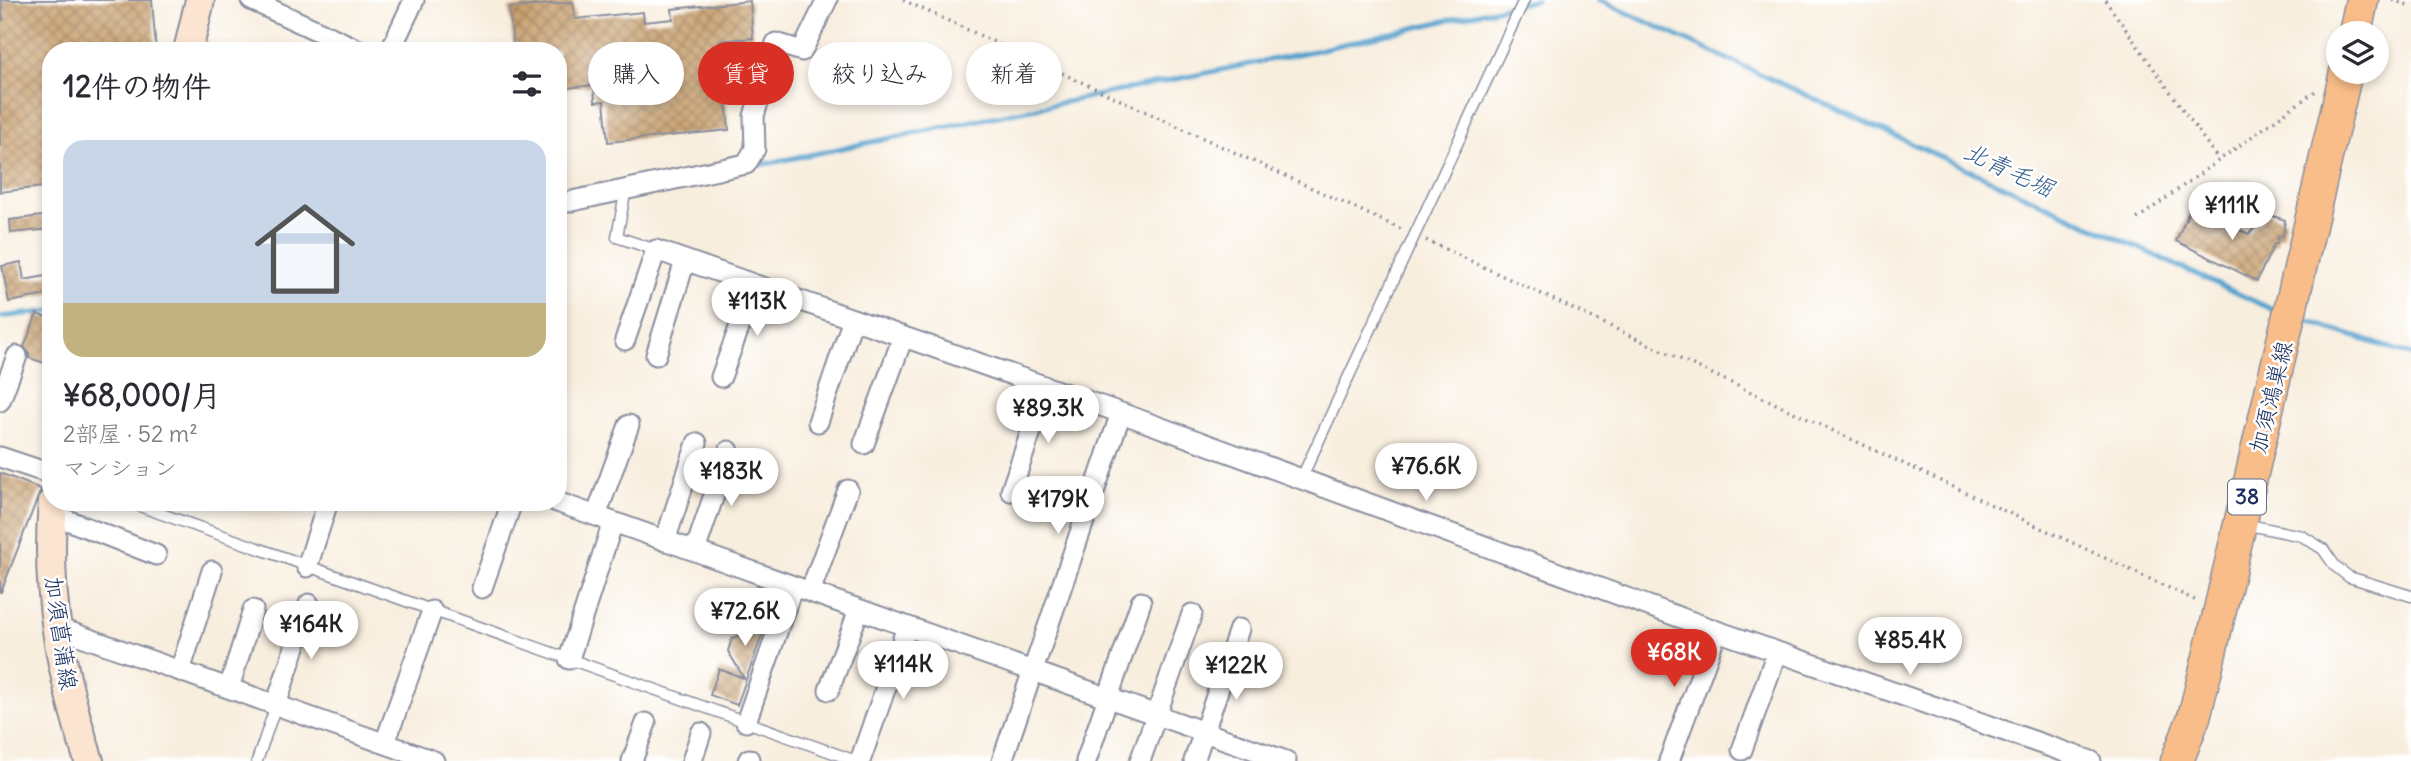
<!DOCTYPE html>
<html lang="ja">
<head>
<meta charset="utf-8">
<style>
  :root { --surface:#fff; --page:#f2f2f3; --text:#2b2b33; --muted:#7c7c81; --line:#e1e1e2; --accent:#d93025 }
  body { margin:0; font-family:Delius,"Klee One",sans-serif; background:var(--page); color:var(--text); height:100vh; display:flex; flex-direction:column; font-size:26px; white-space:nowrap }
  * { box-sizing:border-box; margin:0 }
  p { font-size:23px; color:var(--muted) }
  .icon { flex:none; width:38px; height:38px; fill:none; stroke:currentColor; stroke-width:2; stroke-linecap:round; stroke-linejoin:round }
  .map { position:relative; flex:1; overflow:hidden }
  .panel { position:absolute; left:42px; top:42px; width:525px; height:469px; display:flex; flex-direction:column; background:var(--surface); border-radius:28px; box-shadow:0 4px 10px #0003 }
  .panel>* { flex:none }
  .guide { position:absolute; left:588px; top:42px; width:665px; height:63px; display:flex; gap:14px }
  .controls { position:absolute; left:2326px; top:21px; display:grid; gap:14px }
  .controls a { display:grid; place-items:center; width:63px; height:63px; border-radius:50%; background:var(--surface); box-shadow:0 4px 10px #0003; font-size:35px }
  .price { position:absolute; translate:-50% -60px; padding:0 16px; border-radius:24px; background:#fff; color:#222; font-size:23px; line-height:46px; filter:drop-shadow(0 2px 4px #0008) }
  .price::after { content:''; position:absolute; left:50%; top:42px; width:21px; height:16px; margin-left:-10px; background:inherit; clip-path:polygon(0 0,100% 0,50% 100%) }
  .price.selected { background:var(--accent); color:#fff }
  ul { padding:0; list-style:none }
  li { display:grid; align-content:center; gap:14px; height:371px; padding:0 21px }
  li+li { border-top:2px solid var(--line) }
  li span { display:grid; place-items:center; height:217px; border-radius:21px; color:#555 }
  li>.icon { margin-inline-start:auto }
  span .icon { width:126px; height:126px; fill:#fffc; stroke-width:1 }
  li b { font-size:30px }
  h2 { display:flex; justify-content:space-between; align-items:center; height:84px; padding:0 21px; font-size:30px }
  .pill { padding:0 24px; border-radius:32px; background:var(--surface); box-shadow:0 4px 10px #0003; font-size:24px; line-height:63px }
  .pill.selected { background:var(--accent); color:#fff }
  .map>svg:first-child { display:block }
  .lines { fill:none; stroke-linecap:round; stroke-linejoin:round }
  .stream { stroke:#55a2ce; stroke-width:5 }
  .building { fill:url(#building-cross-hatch) }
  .service-casing { stroke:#8a8e9e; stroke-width:13 }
  .minor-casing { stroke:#8a8e9e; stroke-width:23 }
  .secondary-casing { stroke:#8a8e9e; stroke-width:32 }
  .primary-casing { stroke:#8a8e9e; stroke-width:35 }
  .path { stroke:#8a8e9e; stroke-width:3.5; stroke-dasharray:2 5; stroke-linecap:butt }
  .service { stroke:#fff; stroke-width:10 }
  .minor { stroke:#fff; stroke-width:19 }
  .secondary { stroke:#fce5d0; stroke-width:28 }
  .primary { stroke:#f8bd89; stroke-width:32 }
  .labels { text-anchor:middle; stroke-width:5; stroke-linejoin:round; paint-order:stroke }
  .shield { fill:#fff; stroke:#5f6d8e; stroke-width:2 }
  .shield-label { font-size:21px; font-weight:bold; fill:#1b2f5e }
  .street-label { font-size:23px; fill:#1b2f5e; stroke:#fff }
  .water-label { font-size:24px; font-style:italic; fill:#325d8b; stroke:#fff }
</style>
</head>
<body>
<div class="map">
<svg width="2411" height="761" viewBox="0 0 2411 761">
  <defs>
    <pattern id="building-cross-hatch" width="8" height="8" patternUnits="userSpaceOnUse" patternTransform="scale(1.75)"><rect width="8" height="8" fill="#c9a06e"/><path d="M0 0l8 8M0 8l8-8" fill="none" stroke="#a2835e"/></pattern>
  </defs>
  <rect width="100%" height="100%" fill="#fff"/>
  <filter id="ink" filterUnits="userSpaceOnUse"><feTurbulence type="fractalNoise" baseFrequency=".0143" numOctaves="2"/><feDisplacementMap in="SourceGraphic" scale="14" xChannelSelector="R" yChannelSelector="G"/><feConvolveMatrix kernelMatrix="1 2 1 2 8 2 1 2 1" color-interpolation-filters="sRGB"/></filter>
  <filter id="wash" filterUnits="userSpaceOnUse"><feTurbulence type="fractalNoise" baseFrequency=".00686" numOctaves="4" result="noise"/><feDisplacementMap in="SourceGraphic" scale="28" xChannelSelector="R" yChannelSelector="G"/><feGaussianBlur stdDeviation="1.57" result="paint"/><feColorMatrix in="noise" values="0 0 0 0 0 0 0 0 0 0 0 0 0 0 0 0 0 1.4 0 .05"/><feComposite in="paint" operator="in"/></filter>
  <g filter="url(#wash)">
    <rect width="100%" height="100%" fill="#f8eede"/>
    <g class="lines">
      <path class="stream" d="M1599,0L2278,312
        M760,165L1313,51L1536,0
        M0,317L51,311
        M2298,318L2411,355"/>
    </g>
    <g id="blocks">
      <path class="building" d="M1,0H152L156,51H51V186L0,192V20H3Z
        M750,1L753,38L720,41L729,130L608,142L604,101L595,102L594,85L558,89V51H514L509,8L573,2L575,19L643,12L644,22L673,19L672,9Z
        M2190,209L2249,234L2267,214L2285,220L2283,236L2278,237L2277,244H2274L2257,281L2176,241Z
        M51,215V229L11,233L10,220Z
        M21,262L24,280L51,275V294L9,302L2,266Z
        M37,314L51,319V365L29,358V353L24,347Z
        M0,473L41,489L1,592H0Z
        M758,586L777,593L737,705L710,695L719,669L744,678L728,651L732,638L740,636Z"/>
    </g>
  </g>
  <g filter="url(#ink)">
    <use href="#blocks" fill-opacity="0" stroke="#8a8e9e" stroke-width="2"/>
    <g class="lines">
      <g class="service-casing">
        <path id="service" d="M626,188L617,237L656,250
          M1301,479L1524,0
          M128,502L856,761
          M2244,524L2302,536L2323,549L2335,566L2349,577L2411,596
          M257,761L276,705"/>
      </g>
      <g class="minor-casing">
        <path id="minor" d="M251,0L361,51
          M390,51L414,0
          M558,204L746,164L755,149L754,116L776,43L802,51L827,0
          M625,340L656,250L1121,413L1717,631L2091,761
          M656,355L685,261
          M721,377L755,285
          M0,401L17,356
          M818,422L853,319
          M864,444L903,337
          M0,457L51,474
          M1011,491L1046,387
          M557,502L1286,761
          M52,514L156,555
          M596,516L629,425
          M665,541L697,443
          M695,551L729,451
          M307,567L328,502
          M482,588L512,502
          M810,592L848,490
          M56,627L434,761
          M569,659L613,522
          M180,671L212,571
          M229,688L253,610
          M829,690L859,610
          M276,705L309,604
          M746,722L793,586
          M385,743L432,611
          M1742,750L1777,652
          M632,761L646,723
          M692,761L701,733
          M748,761L749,759
          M860,761L907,627
          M1002,761L1121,413
          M1086,761L1141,602
          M1140,761L1192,614
          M1194,761L1239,629
          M1669,761L1717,631"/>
      </g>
      <g class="secondary-casing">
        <path id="secondary" d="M188,51L200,0
          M53,502C45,594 61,674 89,761"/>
      </g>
      <g class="primary-casing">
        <path id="primary" d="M2355,33L2362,0
          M2177,761L2194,717L2208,661L2346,72"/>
      </g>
      <path class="path" d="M903,0L1403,230
        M2105,0L2218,159
        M2392,0L2411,6
        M2137,219L2317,90
        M1426,240L2199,602"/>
      <use href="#service" class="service"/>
      <use href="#minor" class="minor"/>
      <use href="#secondary" class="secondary"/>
      <use href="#primary" class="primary"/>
    </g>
  </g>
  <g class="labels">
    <rect class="shield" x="2228" y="479.5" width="38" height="35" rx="5"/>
    <g class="shield-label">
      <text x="2247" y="504">38</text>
    </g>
    <g class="street-label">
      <text transform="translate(2271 397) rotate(-76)" y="8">加須鴻巣線</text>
      <text transform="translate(61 633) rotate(82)" y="8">加須菖蒲線</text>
    </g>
    <g class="water-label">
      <text transform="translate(2009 170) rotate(25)" y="8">北青毛堀</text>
    </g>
  </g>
</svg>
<div class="controls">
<a><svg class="icon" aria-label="layers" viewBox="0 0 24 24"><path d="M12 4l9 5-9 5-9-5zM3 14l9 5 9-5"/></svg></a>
</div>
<b class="price" style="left:2232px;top:242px">¥111K</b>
<b class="price" style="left:757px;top:338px">¥113K</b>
<b class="price" style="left:1048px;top:445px">¥89.3K</b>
<b class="price" style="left:1426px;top:503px">¥76.6K</b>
<b class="price" style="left:731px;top:508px">¥183K</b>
<b class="price" style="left:1058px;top:536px">¥179K</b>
<b class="price" style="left:745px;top:648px">¥72.6K</b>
<b class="price" style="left:311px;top:661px">¥164K</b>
<b class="price" style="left:1910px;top:677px">¥85.4K</b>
<b class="price selected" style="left:1674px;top:689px">¥68K</b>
<b class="price" style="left:903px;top:701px">¥114K</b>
<b class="price" style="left:1236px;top:702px">¥122K</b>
<div class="guide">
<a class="pill">購入</a>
<a class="pill selected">賃貸</a>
<a class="pill">絞り込み</a>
<a class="pill">新着</a>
</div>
<section class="panel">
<h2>12件の物件<svg class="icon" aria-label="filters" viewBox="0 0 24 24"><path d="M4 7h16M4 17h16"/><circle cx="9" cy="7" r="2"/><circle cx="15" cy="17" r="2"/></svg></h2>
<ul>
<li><span style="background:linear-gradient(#c9d6e8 75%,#c2b280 0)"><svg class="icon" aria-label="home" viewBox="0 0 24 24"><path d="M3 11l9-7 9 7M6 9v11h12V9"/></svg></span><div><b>¥68,000/月</b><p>2部屋 · 52 m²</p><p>マンション</p></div></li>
</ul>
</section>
</div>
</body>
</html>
